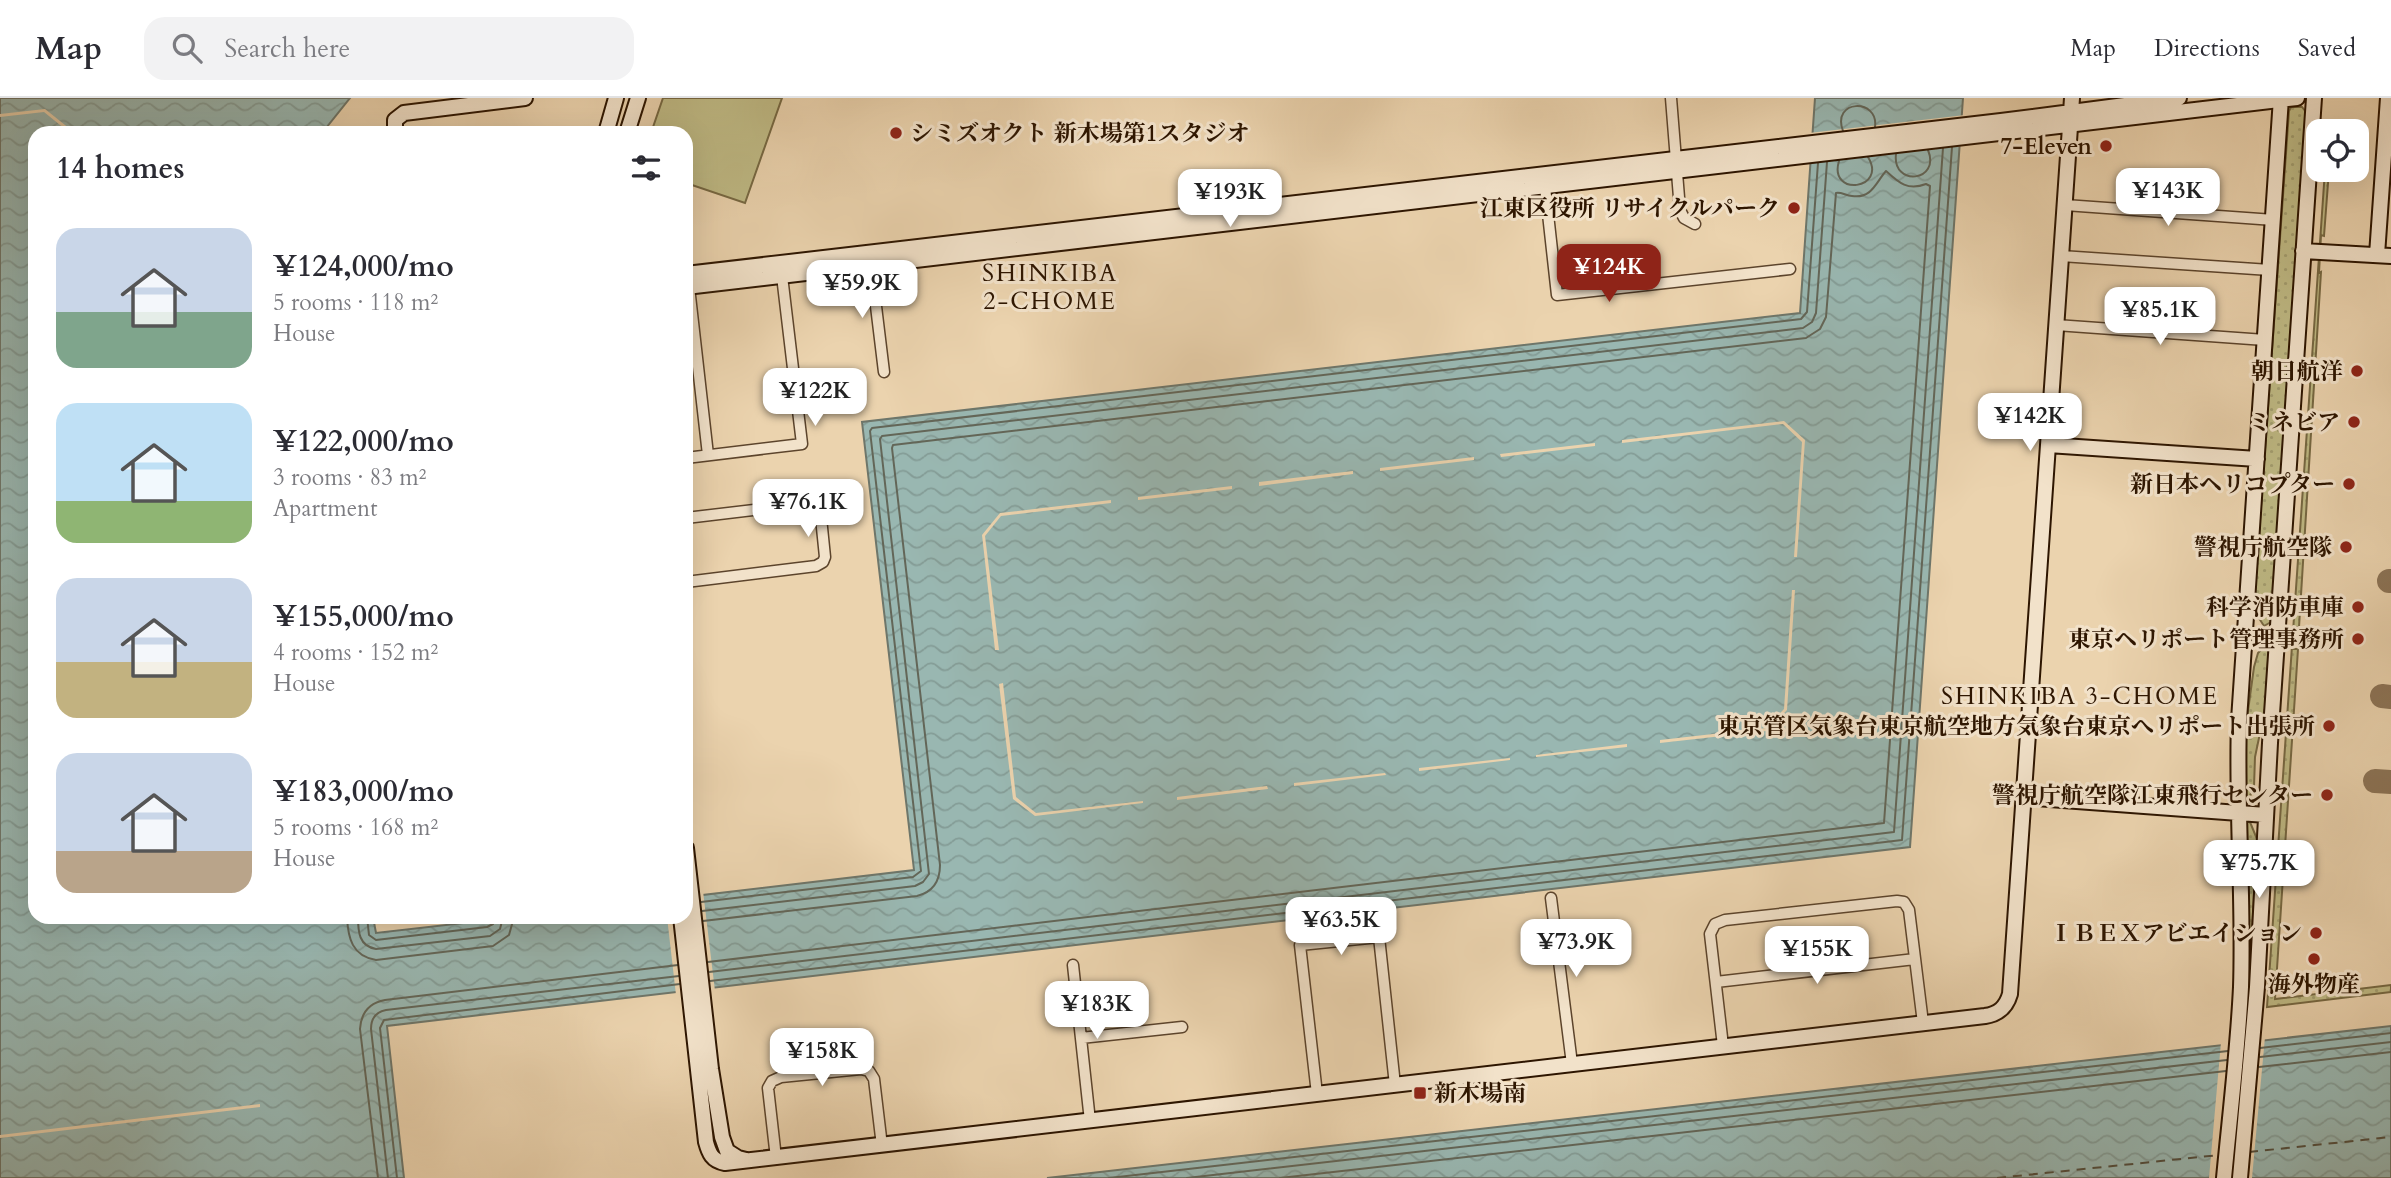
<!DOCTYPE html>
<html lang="en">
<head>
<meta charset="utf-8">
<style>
  :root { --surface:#fff; --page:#f2f2f3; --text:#2b2b33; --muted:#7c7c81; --line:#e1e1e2; --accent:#8f2418 }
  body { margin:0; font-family:Cardo,"Noto Serif JP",serif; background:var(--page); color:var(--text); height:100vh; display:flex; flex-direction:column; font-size:26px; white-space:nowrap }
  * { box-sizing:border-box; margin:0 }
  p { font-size:23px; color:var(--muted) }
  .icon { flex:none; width:38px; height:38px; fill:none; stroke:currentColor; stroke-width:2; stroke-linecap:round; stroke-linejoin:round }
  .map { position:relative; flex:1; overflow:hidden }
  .details { position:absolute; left:28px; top:28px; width:665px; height:798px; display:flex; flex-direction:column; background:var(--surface); border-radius:21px; box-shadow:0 7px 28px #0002 }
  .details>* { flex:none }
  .controls { position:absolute; left:2306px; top:21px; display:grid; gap:14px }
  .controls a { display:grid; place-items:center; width:63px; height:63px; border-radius:14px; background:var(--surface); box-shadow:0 7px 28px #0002; font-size:35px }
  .price { position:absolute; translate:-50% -60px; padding:0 16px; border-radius:14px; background:#fff; color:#222; font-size:23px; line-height:46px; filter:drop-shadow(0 2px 4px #0008) }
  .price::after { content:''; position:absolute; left:50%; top:42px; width:21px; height:16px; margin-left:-10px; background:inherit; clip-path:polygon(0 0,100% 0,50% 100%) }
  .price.current { background:var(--accent); color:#fff }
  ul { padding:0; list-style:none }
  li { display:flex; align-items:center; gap:21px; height:175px; padding:0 28px }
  li span { display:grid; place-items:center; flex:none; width:196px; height:140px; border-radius:21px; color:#555 }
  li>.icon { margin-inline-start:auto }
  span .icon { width:84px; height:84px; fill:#fffc; stroke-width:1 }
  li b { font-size:30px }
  h2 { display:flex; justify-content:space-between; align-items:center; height:84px; padding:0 28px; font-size:30px }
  header { display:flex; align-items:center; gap:42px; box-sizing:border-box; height:98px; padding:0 35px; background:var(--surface); border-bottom:2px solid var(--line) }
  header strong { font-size:33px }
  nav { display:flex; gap:38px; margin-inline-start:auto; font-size:24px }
  .search { width:490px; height:63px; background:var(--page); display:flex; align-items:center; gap:18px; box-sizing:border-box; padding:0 24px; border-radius:21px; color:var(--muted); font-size:26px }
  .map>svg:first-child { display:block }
  .grass { fill:url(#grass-dots); stroke:#766842; stroke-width:2 }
  .garden { fill:#bfba85; stroke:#766842; stroke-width:2 }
  .water { fill:url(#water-waves); stroke:#6e766a; stroke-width:2 }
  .pier { fill:#ebd3ae }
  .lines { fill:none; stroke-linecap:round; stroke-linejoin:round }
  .shore { stroke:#636658; stroke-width:2 }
  .ferry { stroke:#534e3e; stroke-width:2; stroke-dasharray:9 7; stroke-linecap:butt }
  .taxiway { stroke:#8c7457; stroke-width:24 }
  .street-casing { stroke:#5c442c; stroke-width:13 }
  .secondary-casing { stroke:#2d1500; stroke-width:18 }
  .street { stroke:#f2e2ca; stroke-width:10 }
  .secondary { stroke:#f2e2ca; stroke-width:14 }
  .poi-dot { fill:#8f2418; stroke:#f2e2ca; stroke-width:2.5 }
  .labels { text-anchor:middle; stroke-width:6; stroke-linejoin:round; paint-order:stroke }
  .poi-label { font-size:23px; font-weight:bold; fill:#2d1500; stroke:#f2e2ca; text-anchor:end }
  .neighbourhood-label { font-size:24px; letter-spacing:2px; fill:#2d1500; stroke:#f2e2ca }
</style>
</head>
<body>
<header>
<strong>Map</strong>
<div class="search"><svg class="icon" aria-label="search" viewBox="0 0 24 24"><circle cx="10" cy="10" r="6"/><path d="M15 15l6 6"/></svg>Search here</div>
<nav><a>Map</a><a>Directions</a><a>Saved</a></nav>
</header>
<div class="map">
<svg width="2391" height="1080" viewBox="0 0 2391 1080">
  <defs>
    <pattern id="grass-dots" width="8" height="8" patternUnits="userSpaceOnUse" patternTransform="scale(1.75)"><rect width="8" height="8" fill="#bfba85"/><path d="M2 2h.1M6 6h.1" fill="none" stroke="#a49f71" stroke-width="1.8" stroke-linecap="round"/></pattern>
    <pattern id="water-waves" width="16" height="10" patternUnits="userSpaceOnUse" patternTransform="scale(1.75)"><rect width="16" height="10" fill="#99b7b1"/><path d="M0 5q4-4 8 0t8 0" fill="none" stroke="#849c96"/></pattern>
  </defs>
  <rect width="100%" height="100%" fill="#ebd3ae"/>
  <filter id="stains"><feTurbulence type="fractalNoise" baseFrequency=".00286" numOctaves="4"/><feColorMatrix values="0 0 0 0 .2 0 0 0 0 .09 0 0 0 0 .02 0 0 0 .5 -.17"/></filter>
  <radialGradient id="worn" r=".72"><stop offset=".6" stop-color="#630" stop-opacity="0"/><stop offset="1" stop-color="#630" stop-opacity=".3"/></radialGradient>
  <path class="grass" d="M2291,9H2302L2306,14L2303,103L2271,524L2264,528L2255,514L2254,507L2289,13Z
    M2325,72H2329L2324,138L2321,137L2319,175L2321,174L2299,529H2295L2293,551H2298L2275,901L2391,887V894L2267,909Z
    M2267,546L2269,547L2265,611L2255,659L2254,689L2247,705L2244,704L2243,649L2254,569L2258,555Z
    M2246,724H2250L2257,741L2249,888H2245L2249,808L2244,731Z"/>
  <path class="garden" d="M663,0H782L745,105L686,85V35H651Z"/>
  <path class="water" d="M0,0H350L322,35H35V819H373L376,835L516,819H686V799L914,772L862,324L1800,215L1815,0H1963L1910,749L387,928L404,1080H0Z
    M2391,928V1080H1047Z"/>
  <path class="pier" d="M45,11L75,35H70L44,14L0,19V16Z
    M1965,17L1963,48L1807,66L1809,35Z
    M1784,323L1805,342L1797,459H1794L1802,344L1783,326L1622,345V342Z
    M1595,345V348L1501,359L1500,356Z
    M1474,359V362L1380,373V370Z
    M1353,373V376L1259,388V384Z
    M1232,388V391L1138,402V399Z
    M1111,402V405L1001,418L985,438L999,552H995L982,437L1000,415Z
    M1792,492H1795L1787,612L1767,633L1660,645V642L1766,630L1784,611Z
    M1003,585L1016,699L1036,715L1143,703V705L1035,718L1013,701L999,586Z
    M1627,646V649L1536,659V657Z
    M1510,660V662L1419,673V670Z
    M1385,675L1386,677L1294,688V685Z
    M1267,688L1268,691L1177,702V699Z
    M703,793L715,893L676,897L667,819H686V795Z
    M2265,939L2252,1080H2209L2221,944Z
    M260,1006V1009L0,1040V1037Z"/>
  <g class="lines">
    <path class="shore" d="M1843,33C1831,1 1879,0 1875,29
      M1896,56C1892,89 1941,84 1928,52
      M1839,63C1828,99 1888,92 1868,59
      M701,804L913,779L921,773L870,333L872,330L1801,221L1807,214L1818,65
      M702,813L915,788L923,784L929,776L880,341L882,338L1803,230L1812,224L1816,215L1827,64
      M347,819C348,840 352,858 376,862L493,848L509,837L514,819
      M358,819C358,834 359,848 376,851L490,838L500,831L503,819
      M367,819L369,837L376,842L487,829L493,826L494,819
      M703,823L917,798C933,794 940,783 940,767L892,350L893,347L1806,240L1820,231L1826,219L1836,95C1841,94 1845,97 1852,98C1872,101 1876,84 1886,73C1899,85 1908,93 1926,86L1930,88L1884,725L708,864
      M709,874L1894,734L1943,50
      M710,883L1902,742L1952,49
      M2260,950L2391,935
      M2260,959L2391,944
      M2259,969L2391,954
      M378,1080L360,931C361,915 369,905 385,902L678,867
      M388,1080L371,931C371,921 376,914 386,912L679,878
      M397,1080L380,930L384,922L680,886
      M1109,1080L2228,953
      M1187,1080L2227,962
      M1280,1080L2226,973"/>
    <path class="ferry" d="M2249,1054L2391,1039
      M1997,1080L2219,1057"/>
    <path class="taxiway" d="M2389,483H2391
      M2382,598L2391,599
      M2375,683L2391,684"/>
    <g class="street-casing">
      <path id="street" d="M1671,0L1680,112L1684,120L1695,126
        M1545,89L1557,197L1790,171
        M2065,107L2274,122
        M2061,158L2270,172
        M871,167L884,274
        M689,189L708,357
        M2056,227L2265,242
        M686,360L802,346L782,178
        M686,420L813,405L820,410L825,459L823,464L816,468L686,484
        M1551,800L1572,966
        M1073,867L1090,1023
        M1716,884L1915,861
        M1081,940L1182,929
        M1723,948L1710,836L1715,826L1725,822L1897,803L1904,804L1909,812L1923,925
        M1317,996L1300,847L1379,839L1395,987
        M776,1060L768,990L772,983L781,979L861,971L869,973L874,981L882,1048"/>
    </g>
    <g class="secondary-casing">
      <path id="secondary" d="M395,35V22L404,15L525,0
        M606,35L616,0
        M627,35L638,0
        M2303,153L2391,158
        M2377,157L2388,0
        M686,176L2001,23L2179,0
        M686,189L2297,0
        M2048,347L2257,361
        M2023,699L2266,717
        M686,750L711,971L722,1039L727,1053L738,1060L746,1062
        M681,819L706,1044C709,1055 712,1063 725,1065L1985,918C1998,916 2006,910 2010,896L2072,0
        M2224,1080C2230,1017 2238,952 2241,889C2244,800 2236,711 2239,622L2281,0
        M2240,1080L2257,889L2270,645L2314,0"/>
    </g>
    <use href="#street" class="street"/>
    <use href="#secondary" class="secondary"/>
  </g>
  <g class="poi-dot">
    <circle cx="896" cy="35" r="7"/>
    <circle cx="2106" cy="48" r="7"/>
    <circle cx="1794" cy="110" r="7"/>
    <circle cx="2357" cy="273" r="7"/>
    <circle cx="2354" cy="324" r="7"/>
    <circle cx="2349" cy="386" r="7"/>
    <circle cx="2346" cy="449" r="7"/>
    <circle cx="2358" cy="509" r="7"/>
    <circle cx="2358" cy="541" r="7"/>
    <circle cx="2329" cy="628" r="7"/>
    <circle cx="2327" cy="697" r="7"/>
    <circle cx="2316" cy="835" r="7"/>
    <circle cx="2314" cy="861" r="7"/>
    <rect x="1413" y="988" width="14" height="14" rx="3.5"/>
  </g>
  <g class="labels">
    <g class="poi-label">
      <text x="910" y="43" text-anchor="start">シミズオクト 新木場第1スタジオ</text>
      <text x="2092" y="56">7-Eleven</text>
      <text x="1780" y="118">江東区役所 リサイクルパーク</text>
      <text x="2343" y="281">朝日航洋</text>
      <text x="2340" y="332">ミネビア</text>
      <text x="2335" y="394">新日本ヘリコプター</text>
      <text x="2332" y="457">警視庁航空隊</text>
      <text x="2344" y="517">科学消防車庫</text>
      <text x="2344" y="549">東京ヘリポート管理事務所</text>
      <text x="2315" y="636">東京管区気象台東京航空地方気象台東京へリポート出張所</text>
      <text x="2313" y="705">警視庁航空隊江東飛行センター</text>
      <text x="2302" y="843">ＩＢＥＸアビエイション</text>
      <text x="2314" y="894" text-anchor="middle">海外物産</text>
      <text x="1434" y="1003" text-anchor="start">新木場南</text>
    </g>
    <g class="neighbourhood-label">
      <text x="1050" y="183">SHINKIBA<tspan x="1050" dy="28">2-CHOME</tspan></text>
      <text x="2080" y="606">SHINKIBA 3-CHOME</text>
    </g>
  </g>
  <rect width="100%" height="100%" filter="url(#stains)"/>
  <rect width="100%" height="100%" fill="url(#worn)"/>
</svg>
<div class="controls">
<a><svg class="icon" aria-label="locate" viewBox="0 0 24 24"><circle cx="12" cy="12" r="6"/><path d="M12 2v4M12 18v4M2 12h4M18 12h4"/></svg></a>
</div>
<b class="price" style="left:2168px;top:130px">¥143K</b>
<b class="price" style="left:1230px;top:131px">¥193K</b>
<b class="price current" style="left:1609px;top:206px">¥124K</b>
<b class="price" style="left:862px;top:222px">¥59.9K</b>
<b class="price" style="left:2160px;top:249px">¥85.1K</b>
<b class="price" style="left:815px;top:330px">¥122K</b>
<b class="price" style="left:2030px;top:355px">¥142K</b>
<b class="price" style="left:808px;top:441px">¥76.1K</b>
<b class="price" style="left:2259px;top:802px">¥75.7K</b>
<b class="price" style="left:1341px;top:859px">¥63.5K</b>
<b class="price" style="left:1576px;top:881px">¥73.9K</b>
<b class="price" style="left:1817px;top:888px">¥155K</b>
<b class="price" style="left:1097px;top:943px">¥183K</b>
<b class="price" style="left:822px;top:990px">¥158K</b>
<section class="details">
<h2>14 homes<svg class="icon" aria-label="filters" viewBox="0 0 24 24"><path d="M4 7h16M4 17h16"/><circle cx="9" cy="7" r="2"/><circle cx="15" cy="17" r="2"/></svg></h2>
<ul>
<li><span style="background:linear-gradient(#c9d6e8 60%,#7fa58c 0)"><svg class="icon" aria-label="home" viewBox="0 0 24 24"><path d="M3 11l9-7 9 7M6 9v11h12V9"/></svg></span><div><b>¥124,000/mo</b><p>5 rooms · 118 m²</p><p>House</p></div></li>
<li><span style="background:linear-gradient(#bfe0f5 70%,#8fb573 0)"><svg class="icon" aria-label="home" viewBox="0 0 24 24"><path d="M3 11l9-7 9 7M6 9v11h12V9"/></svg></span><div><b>¥122,000/mo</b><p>3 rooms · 83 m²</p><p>Apartment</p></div></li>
<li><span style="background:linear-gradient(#c9d6e8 60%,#c2b280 0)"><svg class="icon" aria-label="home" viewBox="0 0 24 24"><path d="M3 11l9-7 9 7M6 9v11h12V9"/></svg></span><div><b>¥155,000/mo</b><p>4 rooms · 152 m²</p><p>House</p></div></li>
<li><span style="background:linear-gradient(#c9d6e8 70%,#b9a48a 0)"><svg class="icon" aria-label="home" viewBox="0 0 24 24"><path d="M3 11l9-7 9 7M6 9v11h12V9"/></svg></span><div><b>¥183,000/mo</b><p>5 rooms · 168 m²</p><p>House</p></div></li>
</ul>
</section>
</div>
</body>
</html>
